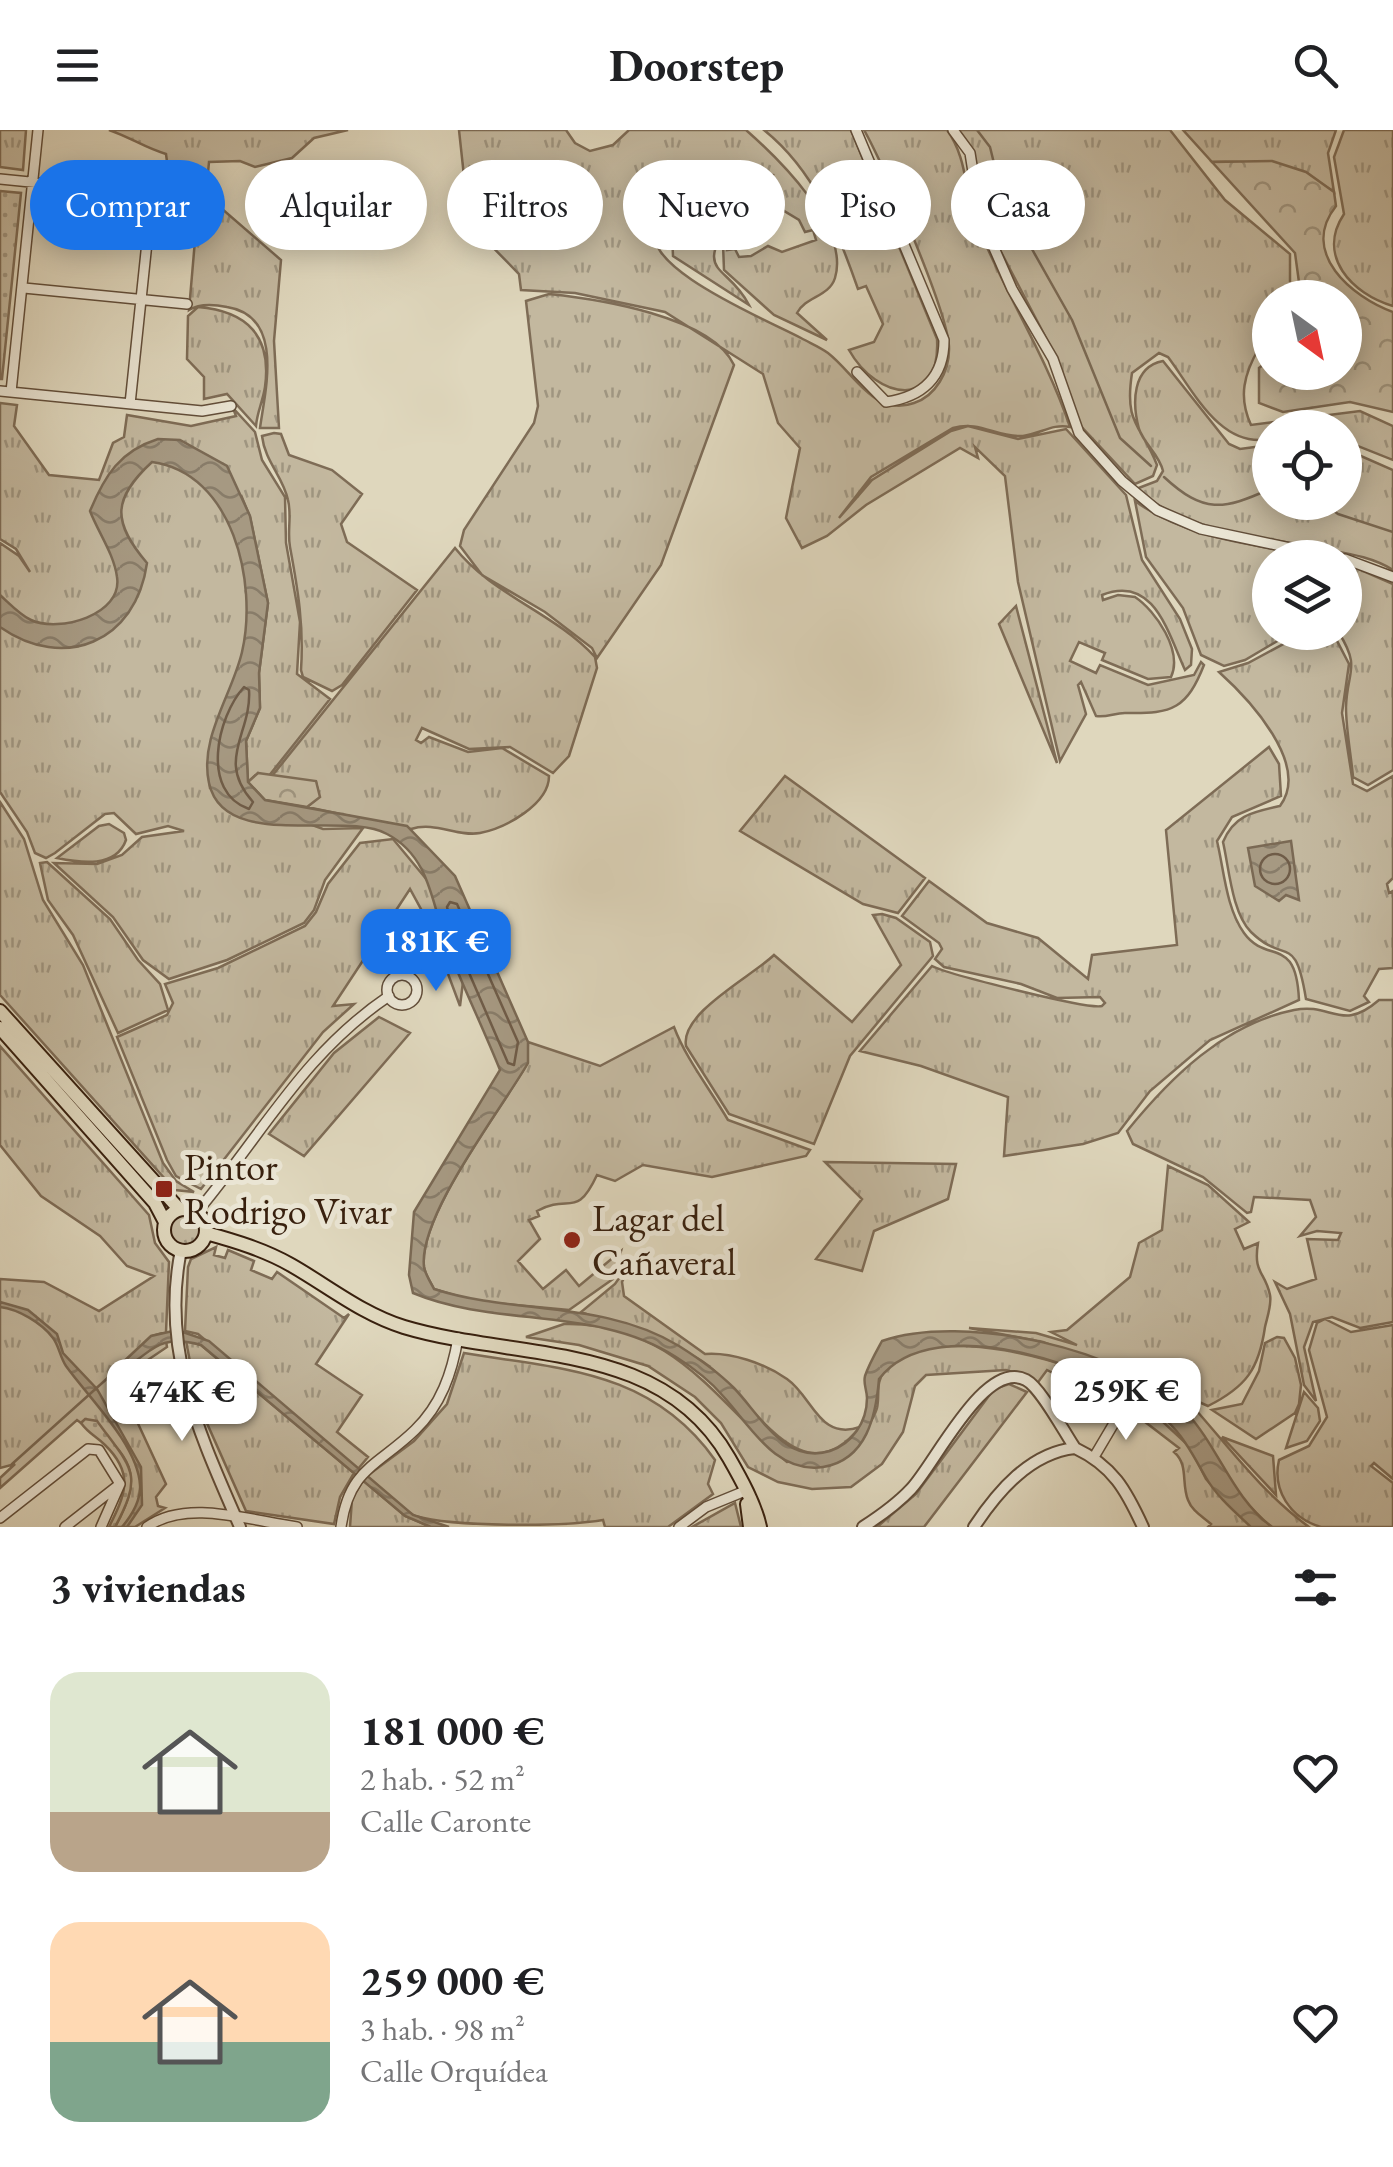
<!DOCTYPE html>
<html lang="es">
<head>
<meta charset="utf-8">
<style>
  :root { --surface:#fff; --page:#f6f6f6; --text:#202124; --muted:#757577; --accent:#1a73e8 }
  body { margin:0; font-family:"EB Garamond",serif; background:var(--page); color:var(--text); height:100vh; display:flex; flex-direction:column; font-size:38px; white-space:nowrap }
  * { box-sizing:border-box; margin:0 }
  p { font-size:32px; color:var(--muted) }
  .icon { flex:none; width:55px; height:55px; fill:none; stroke:currentColor; stroke-width:2; stroke-linecap:round; stroke-linejoin:round }
  .map { position:relative; height:1397px; overflow:hidden }
  .details { display:flex; flex-direction:column; background:var(--surface); flex:1 }
  .details>* { flex:none }
  .top-card { position:absolute; left:30px; top:30px; width:1335px; height:90px; display:flex; gap:20px }
  .needle { width:65px; rotate:147deg }
  .fabs { position:absolute; left:1252px; top:150px; display:grid; gap:20px }
  .fabs a { display:grid; place-items:center; width:110px; height:110px; border-radius:50%; background:var(--surface); box-shadow:0 5px 25px #0003; font-size:50px }
  .price { position:absolute; translate:-50% -85px; padding:0 22px; border-radius:20px; background:#fff; color:#222; font-size:32px; line-height:65px; filter:drop-shadow(0 2px 5px #0008) }
  .price::after { content:''; position:absolute; left:50%; top:60px; width:30px; height:22px; margin-left:-15px; background:inherit; clip-path:polygon(0 0,100% 0,50% 100%) }
  .price.current { background:var(--accent); color:#fff }
  ul { padding:0; list-style:none }
  li { display:flex; align-items:center; gap:30px; height:250px; padding:0 50px }
  li span { display:grid; place-items:center; flex:none; width:280px; height:200px; border-radius:30px; color:#555 }
  li>.icon { margin-inline-start:auto }
  span .icon { width:120px; height:120px; fill:#fffc; stroke-width:1 }
  li b { font-size:42px }
  h2 { display:flex; justify-content:space-between; align-items:center; height:120px; padding:0 50px; font-size:42px }
  .tag { padding:0 35px; border-radius:45px; background:var(--surface); box-shadow:0 5px 25px #0003; font-size:35px; line-height:90px }
  .tag.current { background:var(--accent); color:#fff }
  header { display:flex; justify-content:space-between; align-items:center; height:130px; padding:0 50px; background:var(--surface); font-size:45px; font-weight:700 }
  .map>svg:first-child { display:block }
  .grass { fill:url(#grass-tufts); stroke:#7e6c56; stroke-width:2.5 }
  .forest { fill:url(#forest-crowns); stroke:#7e6c56; stroke-width:2.5 }
  .park { fill:url(#park-dots); stroke:#7e6c56; stroke-width:2.5 }
  .water { fill:url(#water-waves); stroke:#7a6954; stroke-width:2.5 }
  .lines { fill:none; stroke-linecap:round; stroke-linejoin:round }
  .shore { stroke:#6f5c48; stroke-width:2.5 }
  .stream { stroke:#7a6954; stroke-width:2.5 }
  .minor-casing { stroke:#624e3a; stroke-width:12 }
  .tertiary-casing { stroke:#624e3a; stroke-width:14 }
  .primary-casing { stroke:#38200e; stroke-width:16 }
  .minor { stroke:#eae5d4; stroke-width:9 }
  .tertiary { stroke:#eae5d4; stroke-width:10 }
  .primary { stroke:#dfd7bd; stroke-width:12 }
  .poi-dot { fill:#8f2418; stroke:#eae5d4; stroke-width:4 }
  .labels { text-anchor:middle; stroke-width:10; stroke-linejoin:round; paint-order:stroke }
  .poi-label { font-size:38px; fill:#38200e; stroke:#eae5d4; text-anchor:start }
</style>
</head>
<body>
<header><svg class="icon" aria-label="menu" viewBox="0 0 24 24"><path d="M4 6h16M4 12h16M4 18h16"/></svg>Doorstep<svg class="icon" aria-label="search" viewBox="0 0 24 24"><circle cx="10" cy="10" r="6"/><path d="M15 15l6 6"/></svg></header>
<div class="map">
<svg width="1393" height="1397" viewBox="0 0 1393 1397">
  <defs>
    <pattern id="grass-tufts" width="24" height="20" patternUnits="userSpaceOnUse" patternTransform="scale(2.5)"><rect width="24" height="20" fill="#c3b89f"/><path d="M3 7l-1-3M5 7V3M7 7l1-3M15 17l-1-3M17 17v-4M19 17l1-3" fill="none" stroke="#9f9580"/></pattern>
    <pattern id="forest-crowns" width="20" height="18" patternUnits="userSpaceOnUse" patternTransform="scale(2.5)"><rect width="20" height="18" fill="#c3b89f"/><path d="M2 6a3 3 0 1 1 6 0M12 15a3 3 0 1 1 6 0" fill="none" stroke="#9f9580"/></pattern>
    <pattern id="park-dots" width="8" height="8" patternUnits="userSpaceOnUse" patternTransform="scale(2.5)"><rect width="8" height="8" fill="#c3b89f"/><path d="M2 2h.1M6 6h.1" fill="none" stroke="#9f9580" stroke-width="1.8" stroke-linecap="round"/></pattern>
    <pattern id="water-waves" width="16" height="10" patternUnits="userSpaceOnUse" patternTransform="scale(2.5)"><rect width="16" height="10" fill="#a69982"/><path d="M0 5q4-4 8 0t8 0" fill="none" stroke="#887c69"/></pattern>
  </defs>
  <rect width="100%" height="100%" fill="#dfd7bd"/>
  <filter id="stains"><feTurbulence type="fractalNoise" baseFrequency=".002" numOctaves="4"/><feColorMatrix values="0 0 0 0 .2 0 0 0 0 .09 0 0 0 0 .02 0 0 0 .5 -.17"/></filter>
  <radialGradient id="worn" r=".72"><stop offset=".6" stop-color="#630" stop-opacity="0"/><stop offset="1" stop-color="#630" stop-opacity=".3"/></radialGradient>
  <path class="grass" d="M0,0H26L23,40L0,37Z
    M109,0H348L314,8L292,28L255,37L240,31L209,32L206,65L281,130L274,211L279,298H260C265,261 285,186 227,177C213,174 200,173 189,180L197,87L189,86L192,58L170,54L166,24C145,18 130,7 109,0Z
    M459,0H566L575,13L590,21L613,15L629,0H746C779,29 850,98 835,148C829,167 806,166 797,183L827,210L774,185L724,140L723,114L737,105L727,112V120L735,119L739,127L751,126L768,116L782,122L816,110L813,100L805,102L799,90L781,79L768,59L773,45L754,42L752,34L738,36L751,74L730,80L733,85C692,147 727,132 749,175L673,126L672,102L667,95H659C629,134 774,193 801,208C810,213 820,217 828,223C855,244 874,287 914,273C936,266 949,241 949,220C951,188 883,33 864,0H947C968,29 964,61 977,94C1005,164 1046,225 1070,297C1053,293 1040,304 1023,306C997,308 980,290 953,298L871,347L839,388L872,350L951,301L968,296L1018,309L1066,299L1126,365L1142,430L1180,489L1192,519L1191,535L1185,540C1168,503 1154,444 1102,465L1103,470L1118,465L1135,467C1156,481 1183,521 1171,547L1148,549L1102,530L1105,523L1079,512L1070,531L1096,543L1100,535L1148,555L1194,545L1201,532L1204,535C1187,578 1173,584 1127,583C1116,582 1107,588 1096,586L1081,552L1078,555L1086,584L1060,631L1018,452L1005,346L975,317L978,328L960,318L866,375L827,406L802,418L786,388L800,318L778,293L763,244L665,182L575,163L521,160L519,144L469,93Z
    M764,0H851L937,209C941,281 877,270 849,220L874,212L883,194L866,156L858,159C837,99 815,41 764,0Z
    M957,0H1170L1225,70L1290,124V167L1270,168V217L1259,218C1244,244 1238,267 1251,295L1360,281L1393,296V330L1345,311V298H1270V309C1220,319 1193,260 1168,227L1159,223L1132,243C1124,295 1141,294 1157,335L1153,346L1135,354L1078,293L1057,229L989,99L977,43Z
    M1183,0H1336L1328,23L1334,62C1293,33 1261,31 1212,32Z
    M1344,0H1393V176C1352,164 1316,126 1344,84L1334,27Z
    M549,164C597,169 711,186 734,235L661,435L597,528L592,518L545,482L482,445L460,416L464,400L534,293L538,276L526,171Z
    M198,177C247,181 272,206 265,257C263,271 257,282 256,296L227,264L204,269V247L187,229L188,186Z
    M1163,231L1229,314L1240,319L1270,315V372H1345V319L1393,340V440C1371,426 1344,423 1319,418C1256,406 1186,402 1136,359L1157,351L1163,341C1159,324 1144,314 1139,299C1132,273 1132,237 1163,231Z
    M0,273L17,275L14,296L49,345L99,350L113,313L124,307L127,285L191,296L236,286L233,278L255,302L262,330L285,367L286,413L300,492L297,544L330,569L268,647L258,643L248,652L246,611L260,578L259,543L268,473L250,387L241,365C245,391 264,468 259,488C244,547 200,596 210,658L323,699L363,698L325,750L314,780L304,793L227,830L169,849L143,830L113,787L54,733L97,734L122,725L142,707L184,701L168,696L136,704L114,683L105,684L55,723L46,728L35,723L27,702L0,662V413L19,426L30,442L16,419L0,409Z
    M274,303L281,304L289,325L332,340L362,364L341,394L347,412L417,460L342,555L332,561L303,547L301,540C304,496 298,460 290,417C287,401 292,386 288,370C283,346 265,332 262,306Z
    M1135,371C1188,410 1258,415 1320,427L1270,428V502L1291,503L1245,530L1224,536L1201,525L1183,478L1146,427Z
    M455,418C492,465 555,483 595,527L597,538L569,626L553,643L510,617L469,619L422,598L416,610L421,613L429,607L468,622L502,618L549,646C549,674 506,698 480,703C457,707 435,691 411,699L307,677L319,667L316,652L272,646Z
    M1345,433L1393,454V640L1368,655L1353,647C1351,624 1346,600 1346,577C1347,541 1361,538 1339,503L1345,502Z
    M1016,476L1057,633L999,494Z
    M1304,503L1335,507L1349,534L1342,583L1353,654L1367,661L1393,646V748L1387,754L1389,763L1393,761V838L1379,839L1364,866L1369,872L1350,881L1306,869C1295,801 1286,836 1251,802C1232,783 1229,738 1223,712C1234,685 1253,682 1280,676C1311,635 1249,569 1219,542L1248,533Z
    M1269,617L1279,634L1281,666L1232,687L1217,711C1224,740 1226,778 1244,803C1267,835 1296,804 1299,870L1210,910L1150,961L1118,1003L1083,1014L1004,1026L1008,967L921,936L860,921L932,836C947,844 1089,880 1102,876L1105,873L1100,867L1057,868L1021,854L944,837L935,829L942,819L939,813L902,786L929,751L987,793L1038,808L1088,849L1092,825L1177,815L1166,700Z
    M785,646L925,748L898,783L863,774L740,701Z
    M0,672L24,709L43,770L83,835L163,1033L176,1051L194,1062L175,1060L0,865Z
    M109,694L124,703L126,710C116,738 81,733 57,728L99,696Z
    M393,709L432,756L447,818L463,852L460,876L438,817L425,807L422,781L410,759L333,876L354,874L323,902L201,1059L176,1046L167,1030L117,907L167,885L173,873L165,854L218,838L305,796L316,782L328,754L360,713Z
    M47,732L110,789L138,830L160,854L168,880L118,903L73,805L48,770L40,733Z
    M882,784L896,788L930,812L933,826L850,926L814,1014L729,984L686,916C680,883 751,847 774,825L852,892L901,835L873,785Z
    M1379,870H1393V1192L1360,1198L1332,1187L1313,1192L1304,1217L1316,1271L1304,1255L1290,1184L1275,1152L1287,1159L1316,1149L1307,1109L1338,1110L1341,1103L1317,1101L1300,1106L1316,1087L1310,1070L1254,1067L1251,1082L1247,1083L1203,1047L1133,1014L1127,1001C1170,948 1224,894 1294,880C1332,872 1341,903 1379,870Z
    M379,887L410,903L304,1026L269,1004L334,923Z
    M674,897C686,929 710,959 728,990L810,1020L806,1026L712,1047L643,1035L615,1051L597,1045C576,1090 570,1063 537,1081L539,1086L529,1090L540,1109L518,1131L543,1159L566,1140L579,1156L621,1121L613,1149L569,1180L474,1171L434,1159C431,1153 425,1144 424,1137C418,1086 501,980 527,934L528,912L600,936Z
    M0,916L149,1085L155,1113L169,1132L166,1202L152,1206L146,1219L166,1211L167,1217L130,1242L122,1259L166,1354L156,1367L158,1376L165,1378L135,1397H115C145,1343 131,1327 86,1289L81,1293L77,1290L0,1358V1348L15,1334L0,1338V1149L44,1152L99,1181L154,1146L127,1136L100,1106L41,1066L0,1015Z
    M825,1032L956,1034L948,1069L874,1101L862,1141L816,1129L862,1069Z
    M1168,1036L1208,1055L1249,1092L1235,1099L1244,1119L1258,1113C1253,1144 1265,1141 1270,1165C1272,1174 1267,1188 1265,1197C1259,1239 1246,1257 1208,1276L1192,1269L1170,1248L1144,1241L1134,1247L1043,1212L969,1198L1036,1203L1077,1215L1051,1202L1067,1200L1130,1147L1139,1113L1162,1100Z
    M169 1099a16 16 0 1 1 32 0a16 16 0 1 1-32 0Z
    M216,1117L214,1125L225,1128L228,1120L254,1131L251,1140L272,1149L277,1142L344,1188L349,1184L316,1234L362,1265L337,1302L368,1327L358,1339L198,1204L185,1201L188,1137L191,1129Z
    M634,1127L622,1152L624,1166L705,1224C731,1222 764,1233 787,1249C813,1267 819,1311 860,1297C797,1376 747,1255 697,1228C661,1209 619,1197 581,1182L615,1154Z
    M1325,1189L1351,1202L1393,1195V1349L1374,1333L1371,1336L1393,1353V1397C1372,1397 1341,1397 1321,1397C1290,1388 1272,1360 1279,1330L1309,1316L1327,1287L1309,1220L1317,1193Z
    M564,1194C672,1191 716,1271 787,1332L849,1325C857,1311 873,1293 877,1278C880,1264 875,1252 885,1241C930,1187 1078,1233 1129,1262L1119,1277L1047,1240L1036,1255L1030,1247L1006,1240L926,1245L915,1256L903,1302L882,1334L851,1357L812,1359L778,1352L748,1337L721,1293L695,1267L648,1236L579,1215L526,1207Z
    M1277,1207L1284,1208L1295,1228L1301,1255L1299,1274L1295,1283L1256,1309L1212,1280L1242,1274L1259,1241L1265,1213Z
    M186,1211L201,1215L354,1343L340,1367L334,1394L246,1381L198,1273Z
    M464,1223C556,1239 650,1238 715,1330L708,1354L713,1364L668,1397H605L603,1390C561,1397 454,1397 415,1386C398,1377 382,1359 367,1346L414,1311L447,1274Z
    M1150,1247C1162,1250 1170,1251 1178,1260C1222,1307 1256,1358 1309,1397H1272L1265,1392L1234,1360L1183,1279L1139,1250Z
    M1009,1254L1027,1262L924,1397H877L916,1364L994,1259Z
    M1304,1262L1318,1278L1320,1291L1307,1311L1286,1318Z
    M1133,1264L1190,1317L1206,1349L1251,1397H1208L1211,1394C1202,1386 1192,1381 1188,1370C1181,1353 1189,1335 1174,1322L1179,1318L1127,1278Z
    M1222,1307L1273,1326L1276,1365Z
    M363,1350L405,1386L431,1397H350L352,1369Z
    M735,1373L741,1397H692Z"/>
  <path class="forest" d="M1272,31L1306,42L1334,62L1336,76C1299,123 1352,167 1393,182V282L1350,272L1283,282L1259,273V238L1270,230V242H1345V168L1301,167L1295,123L1212,32Z
    M258,643L316,651L320,667L307,677L265,670L248,652Z
    M1085,1256L1118,1274L1110,1292L1081,1271Z"/>
  <path class="park" d="M0,61L21,63L2,249H0Z
    M85,1289L97,1291C132,1339 144,1343 115,1397H109C125,1365 135,1344 105,1315C96,1306 89,1304 81,1293Z"/>
  <path class="water" d="M158,309L180,310L227,336L250,386L268,473L259,543L260,578L246,611L248,652L265,670L407,696L455,746L528,912V933C501,980 418,1086 424,1137C425,1144 431,1153 434,1159C514,1185 604,1170 679,1216C698,1228 718,1242 734,1258C760,1285 785,1335 830,1321C852,1314 867,1292 867,1268C867,1260 863,1254 865,1246C869,1234 876,1222 882,1211C962,1183 1125,1218 1185,1281C1219,1317 1231,1366 1272,1397H1251C1235,1382 1216,1366 1205,1346C1193,1325 1184,1307 1166,1290C1111,1239 934,1176 879,1249C876,1285 867,1330 823,1337C775,1344 750,1295 723,1266C711,1252 692,1237 676,1227C597,1176 497,1198 413,1163L409,1145L414,1082L500,940C484,900 465,861 449,821C432,780 433,728 387,704C344,680 224,722 209,653C199,608 232,565 242,522C258,453 233,343 152,332C112,369 112,392 147,433C136,512 64,542 0,497V465C9,473 20,485 31,490C59,503 123,485 117,447C114,424 98,402 90,381C105,345 120,321 158,309Z
    M1291,711L1299,770L1286,765L1279,771L1255,756L1248,718Z
    M0,1172L28,1180L57,1204L63,1223L97,1259L141,1337L142,1375L127,1397H122C132,1385 141,1371 140,1355C138,1315 88,1267 66,1236C60,1227 59,1216 53,1208C42,1193 18,1179 0,1177Z
    M177,1200L209,1211L413,1385L449,1397H431L405,1386L201,1215C148,1200 148,1235 119,1236L151,1206Z"/>
  <g class="lines">
    <path class="shore" d="M244,557L249,560C252,603 215,630 253,672L249,679C200,662 217,587 244,557Z
      M1260 739a15 15 0 1 1 30 0a15 15 0 1 1-30 0Z
      M450,772L457,774L518,912L514,935L508,933L457,815L447,777Z"/>
    <path class="stream" d="M977,0L990,17L1002,66L1072,190L1120,308L1151,336
      M1164,347C1204,384 1223,380 1270,359
      M1322,372L1338,384L1393,402
      M12,1334L121,1236"/>
    <g class="minor-casing">
      <path id="minor" d="M856,0L944,210C944,248 922,267 886,272L857,242
        M953,0L970,23L980,86L1012,159L1053,229L1079,303L1122,351L1157,380L1201,399L1337,428
        M0,49L189,68
        M24,158L187,174
        M0,261L202,281L231,276
        M11,262L38,0
        M130,274L152,65
        M1345,429L1393,447
        M387 860a15 15 0 1 1 30 0a15 15 0 1 1-30 0Z
        M197,1082C262,1005 303,924 389,866
        M1094,1327L1123,1278
        M0,1388L88,1319L99,1320L120,1354
        M65,1397L120,1354
        M101,1397L120,1354
        M147,1397C187,1368 251,1391 297,1397
        M341,1397C349,1338 378,1336 415,1300C441,1275 452,1243 458,1208
        M679,1397L706,1377L745,1361"/>
    </g>
    <g class="tertiary-casing">
      <path id="tertiary" d="M181,1120C160,1222 201,1307 240,1397
        M863,1397C880,1386 897,1374 911,1359C935,1334 985,1228 1026,1250C1041,1258 1064,1302 1075,1318
        M974,1397C998,1361 1030,1323 1075,1318C1113,1336 1126,1360 1143,1397"/>
    </g>
    <g class="primary-casing">
      <path id="primary" d="M0,881L179,1079
        M0,898L155,1073L165,1092
        M164 1100a21 21 0 1 1 42 0a21 21 0 1 1-42 0Z
        M206,1103C235,1111 265,1120 291,1135C328,1156 362,1184 404,1197C517,1231 661,1209 729,1328C741,1349 755,1374 760,1397
        M747,1374L750,1397"/>
    </g>
    <use href="#minor" class="minor"/>
    <use href="#tertiary" class="tertiary"/>
    <use href="#primary" class="primary"/>
  </g>
  <g class="poi-dot">
    <rect x="154" y="1049" width="20" height="20" rx="5"/>
    <circle cx="572" cy="1110" r="10"/>
  </g>
  <g class="labels">
    <g class="poi-label">
      <text x="184" y="1050">Pintor<tspan x="184" dy="44">Rodrigo Vivar</tspan></text>
      <text x="592" y="1101">Lagar del<tspan x="592" dy="44">Cañaveral</tspan></text>
    </g>
  </g>
  <rect width="100%" height="100%" filter="url(#stains)"/>
  <rect width="100%" height="100%" fill="url(#worn)"/>
</svg>
<div class="fabs">
<a><svg class="needle" viewBox="-14 -14 28 28"><path d="M0-13l5 13h-10z" fill="#e53935"/><path d="M0 13l5-13h-10z" fill="#757577"/></svg></a>
<a><svg class="icon" aria-label="locate" viewBox="0 0 24 24"><circle cx="12" cy="12" r="6"/><path d="M12 2v4M12 18v4M2 12h4M18 12h4"/></svg></a>
<a><svg class="icon" aria-label="layers" viewBox="0 0 24 24"><path d="M12 4l9 5-9 5-9-5zM3 14l9 5 9-5"/></svg></a>
</div>
<b class="price current" style="left:436px;top:864px">181K €</b>
<b class="price" style="left:1126px;top:1313px">259K €</b>
<b class="price" style="left:182px;top:1314px">474K €</b>
<div class="top-card">
<a class="tag current">Comprar</a>
<a class="tag">Alquilar</a>
<a class="tag">Filtros</a>
<a class="tag">Nuevo</a>
<a class="tag">Piso</a>
<a class="tag">Casa</a>
</div>
</div>
<section class="details">
<h2>3 viviendas<svg class="icon" aria-label="filters" viewBox="0 0 24 24"><path d="M4 7h16M4 17h16"/><circle cx="9" cy="7" r="2"/><circle cx="15" cy="17" r="2"/></svg></h2>
<ul>
<li><span style="background:linear-gradient(#dfe7d0 70%,#b9a48a 0)"><svg class="icon" aria-label="home" viewBox="0 0 24 24"><path d="M3 11l9-7 9 7M6 9v11h12V9"/></svg></span><div><b>181 000 €</b><p>2 hab. · 52 m²</p><p>Calle Caronte</p></div><svg class="icon" aria-label="heart" viewBox="0 0 24 24"><path d="M12 20l-8-8c-3-5 5-10 8-4 3-6 11-1 8 4z"/></svg></li>
<li><span style="background:linear-gradient(#ffd9b3 60%,#7fa58c 0)"><svg class="icon" aria-label="home" viewBox="0 0 24 24"><path d="M3 11l9-7 9 7M6 9v11h12V9"/></svg></span><div><b>259 000 €</b><p>3 hab. · 98 m²</p><p>Calle Orquídea</p></div><svg class="icon" aria-label="heart" viewBox="0 0 24 24"><path d="M12 20l-8-8c-3-5 5-10 8-4 3-6 11-1 8 4z"/></svg></li>
</ul>
</section>
</body>
</html>
